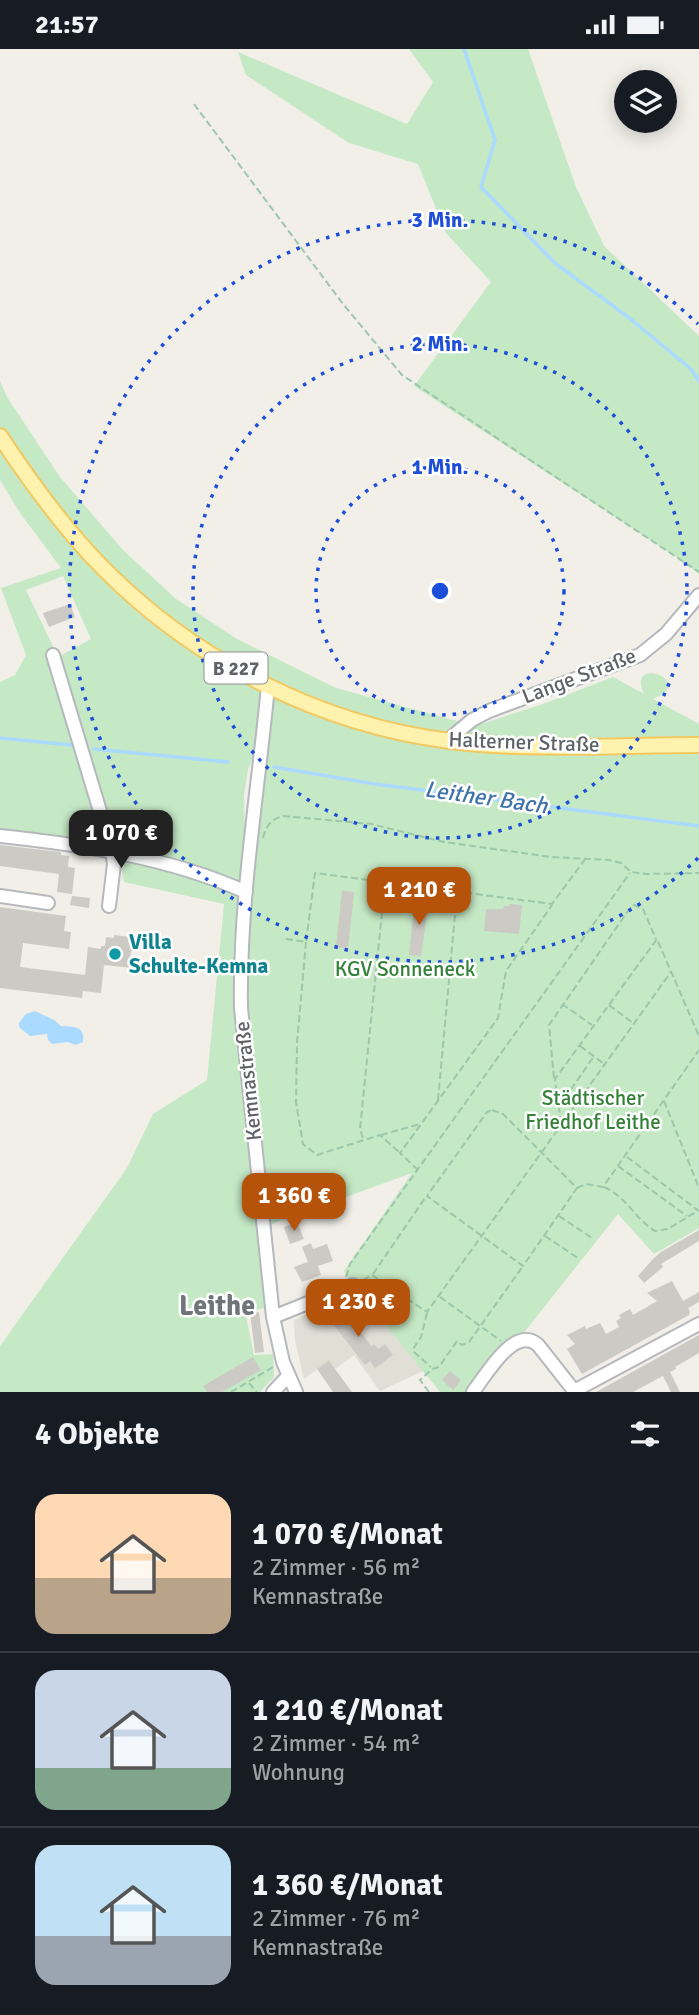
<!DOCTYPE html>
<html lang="de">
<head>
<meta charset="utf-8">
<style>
  :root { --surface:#171b24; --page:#20242c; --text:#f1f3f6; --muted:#9ea1a6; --line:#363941; --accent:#b45309 }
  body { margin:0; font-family:Signika,sans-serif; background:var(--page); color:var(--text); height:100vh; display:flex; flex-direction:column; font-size:26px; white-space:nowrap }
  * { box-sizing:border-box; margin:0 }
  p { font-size:23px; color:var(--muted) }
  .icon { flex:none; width:38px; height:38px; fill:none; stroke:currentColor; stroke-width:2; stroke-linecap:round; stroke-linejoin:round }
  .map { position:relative; height:1343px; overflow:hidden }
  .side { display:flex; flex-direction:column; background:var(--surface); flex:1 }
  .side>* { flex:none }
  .fabs { position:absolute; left:614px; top:21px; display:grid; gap:14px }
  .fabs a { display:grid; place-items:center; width:63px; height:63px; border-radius:50%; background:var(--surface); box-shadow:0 4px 18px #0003; font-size:35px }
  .price { position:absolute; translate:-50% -60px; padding:0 16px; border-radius:14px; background:var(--accent); color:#fff; font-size:23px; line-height:46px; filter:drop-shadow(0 2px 4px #0008) }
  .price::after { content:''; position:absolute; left:50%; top:42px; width:21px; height:16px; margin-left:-10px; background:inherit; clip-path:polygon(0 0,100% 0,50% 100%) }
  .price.current { background:#222; color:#fff }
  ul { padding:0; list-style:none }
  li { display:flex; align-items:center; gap:21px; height:175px; padding:0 35px }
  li+li { border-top:2px solid var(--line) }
  li span { display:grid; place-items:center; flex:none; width:196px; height:140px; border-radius:21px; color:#555 }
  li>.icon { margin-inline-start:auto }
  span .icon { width:84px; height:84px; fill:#fffc; stroke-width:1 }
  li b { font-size:30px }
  h2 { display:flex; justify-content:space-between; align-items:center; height:84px; padding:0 35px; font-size:30px }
  .status { display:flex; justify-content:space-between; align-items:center; height:49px; padding:0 35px; background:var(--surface); direction:ltr }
  .status svg { height:19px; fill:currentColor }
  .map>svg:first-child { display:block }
  .education { fill:#e1ded6 }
  .green { fill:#c5e8c5; fill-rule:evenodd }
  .water { fill:#aadaff }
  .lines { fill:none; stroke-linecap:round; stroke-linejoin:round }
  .stream { stroke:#aadaff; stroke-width:3.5 }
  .building { fill:#cccac5 }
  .minor-casing { stroke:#b5b8bc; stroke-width:16 }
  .major-casing { stroke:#f2c960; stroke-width:18 }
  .path { stroke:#9cc7a9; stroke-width:2; stroke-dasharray:7 3.5; stroke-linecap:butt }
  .minor { stroke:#fff; stroke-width:12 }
  .major { stroke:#fff2af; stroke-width:14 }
  .ring { fill:none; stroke:#1d4ed8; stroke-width:3.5; stroke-dasharray:3.5 7 }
  .culture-dot { fill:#0f9aa8; stroke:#fff; stroke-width:2.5 }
  .labels { text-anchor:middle; stroke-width:5; stroke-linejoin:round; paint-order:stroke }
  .shield { fill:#fff; stroke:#8f9295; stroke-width:2 }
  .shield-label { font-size:19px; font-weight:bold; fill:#5f6368 }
  .street-label { font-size:21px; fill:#5f6368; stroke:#fff }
  .culture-label { font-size:21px; font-weight:bold; fill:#0d838f; stroke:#fff; text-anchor:start }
  .park-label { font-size:21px; fill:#348238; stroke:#fff }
  .water-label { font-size:23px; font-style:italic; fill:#4174aa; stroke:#fff }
  .district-label { font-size:28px; font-weight:bold; fill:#70757a; stroke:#fff }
  .centre { fill:#1d4ed8; stroke:#fff; stroke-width:3.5 }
  .ring-label { font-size:21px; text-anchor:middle; font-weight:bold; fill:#1d4ed8; stroke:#fff; stroke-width:5; stroke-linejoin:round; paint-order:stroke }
</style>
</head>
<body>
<div class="status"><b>21:57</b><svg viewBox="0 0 49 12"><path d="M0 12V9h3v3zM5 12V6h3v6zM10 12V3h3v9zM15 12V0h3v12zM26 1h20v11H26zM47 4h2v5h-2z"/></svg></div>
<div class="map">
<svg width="699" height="1343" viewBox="0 0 699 1343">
  <rect width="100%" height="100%" fill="#f1efe8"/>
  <path class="education" d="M359,1244L423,1322L380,1342L354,1306L335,1320L329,1311L304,1330L295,1292L294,1271Z"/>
  <path class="green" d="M409,0H528L576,138L604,197L699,287V525L681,511L414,337L491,233L446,184L418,115L349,94L246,26L238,3L407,75L433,33Z
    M0,332L7,348L60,428L123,501L176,550L237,590L336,639L475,677L543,655L613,628L644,645C625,605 699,632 653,650L699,675V693L478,694L447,690L381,678L334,663L269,636L219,608L217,609C286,660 393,688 477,696L699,698V1179L654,1205L618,1165L522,1286L514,1288L469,1343H440L351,1234L344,1222L412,1124L258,1180L267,1259L245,1262L254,1306L273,1305L274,1328L260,1343H0V1297L127,1119L153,1065L207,1031L224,855L124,833L117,797L0,785V633L15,626L26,606L1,539L61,519L20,464L0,431ZM63,527L91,590L58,608L26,541ZM267,651L246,870L243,876L246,833L244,746L248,721L264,677Z"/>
  <path class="water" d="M35,962L54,971L61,977C73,978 85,976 83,993L76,996L67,993L52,995L48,991L47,985L30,987L19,978V974L26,965Z"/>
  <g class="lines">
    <path class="stream" d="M464,0L495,91L481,138L556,215L628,268L691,320L699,332
      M0,689L71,696
      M94,700L228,713
      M274,718L375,735L699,777"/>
  </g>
  <path class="building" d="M70,555L75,568L49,578L43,564Z
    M0,796L61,803V806L69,807L68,818L75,819L72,845L57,843L59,825L0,817Z
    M342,842L354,843L348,900L336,898Z
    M72,847L90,849L89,859L70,856Z
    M415,850L429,852L421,907L409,906Z
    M509,855L522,856L519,885L484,882L486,860H503L504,857H509Z
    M0,858L66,867L64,882L71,883L69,900L23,894L20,918L85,926L88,898L101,900V897H105L106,888L114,889V886L130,888L134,893L130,908L134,912L133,919L104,916L101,944L83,942L82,949L0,939Z
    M297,1173L304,1190L290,1195L284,1178Z
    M699,1181V1192L661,1215L663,1218L644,1234L638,1227L653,1210L661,1203Z
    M311,1194L313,1200L327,1195L333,1212L318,1217L321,1226L302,1233L294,1218L308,1213L302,1198Z
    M672,1232L683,1252L699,1243V1253L688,1259L690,1263L689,1266L582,1325L567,1300L575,1295L567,1286L585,1277L586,1280L600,1274L606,1285L619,1278L616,1272L621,1269L619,1266L630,1260L633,1266L657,1252L647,1244Z
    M341,1256L371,1297L374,1295L378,1300L385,1295L393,1306L375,1319L370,1312L365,1316L327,1267Z
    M259,1263L264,1303L255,1304L250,1264Z
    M699,1286V1304L675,1318L676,1320L670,1323L680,1343H671L663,1327L633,1343H596Z
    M253,1308L261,1321L222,1343H207L203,1337Z
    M329,1311L335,1320L352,1343H333L317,1320Z
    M450,1322L461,1331L453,1341L442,1331Z"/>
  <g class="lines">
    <g class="minor-casing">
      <path id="minor" d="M53,606L112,802L114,815L109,857
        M268,637C258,744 239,852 241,959L273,1268L283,1313L296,1343
        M447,692L472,671L489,662L640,606L666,585L699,546
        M0,787C84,796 168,808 246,843
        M0,847L48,854
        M273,1268L353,1236
        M574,1342L699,1275
        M273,1343L288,1327
        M473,1343C486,1326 515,1275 538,1296L575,1343"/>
    </g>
    <g class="major-casing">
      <path id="major" d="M0,387C31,434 64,480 104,520C195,612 321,676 450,692C531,702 618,696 699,696"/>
    </g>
    <path class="path" d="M194,55L343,255L402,326L699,523
      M263,789C266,777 271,770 283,767L371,775L444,793L551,808L609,811L621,814L631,823L646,825L699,824
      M286,890L306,893L315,824L552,855L586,809
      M306,893L297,994L296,1053L303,1095L317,1106L380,1086L399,1103
      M562,955L592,976
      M609,956L633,974
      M580,997L603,1014
      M554,1029L549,976L630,859L634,856L643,860L656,890
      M438,1051L457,844
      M664,1052L699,1139
      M559,1058L594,1007
      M492,1061L503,1065L577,1139L523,1217L427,1147L487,1063Z
      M561,1074L555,1030L657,890L699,987
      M381,1086L420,1075
      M363,1089L360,1080L385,834
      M627,1108L699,1162V1158
      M618,1117L687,1167
      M418,1121L400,1104L498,969L506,922L552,856
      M604,1138C627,1148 635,1170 655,1182L668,1180L699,1161
      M577,1139L586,1135L603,1138L699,1001
      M559,1167L592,1189
      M545,1187L578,1209
      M373,1225L425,1149
      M346,1228L350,1215L630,824
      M363,1231L372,1226L427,1263L671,923
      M440,1248L501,1292
      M427,1264L421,1288L413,1300L414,1303L431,1318
      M249,1334L257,1343
      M231,1343L273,1318
      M429,1343L420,1331L432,1320L439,1318L457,1292L462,1296L469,1293L523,1217"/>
    <use href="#minor" class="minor"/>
    <use href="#major" class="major"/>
  </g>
  <g class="ring">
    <circle cx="440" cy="542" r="124"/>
    <circle cx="440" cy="542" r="247"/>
    <path d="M698 809A371 371 0 1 1 698 275"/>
  </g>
  <circle class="culture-dot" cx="115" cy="905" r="7"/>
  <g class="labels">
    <rect class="shield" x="204.5" y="603.5" width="63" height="31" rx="5"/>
    <g class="shield-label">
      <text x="236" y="626">B 227</text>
    </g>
    <g class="street-label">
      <text transform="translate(579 627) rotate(-21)" y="7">Lange Straße</text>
      <text transform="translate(524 693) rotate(2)" y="7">Halterner Straße</text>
      <text transform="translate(248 1032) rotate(-96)" y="7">Kemnastraße</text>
    </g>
    <g class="culture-label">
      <text x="129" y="900">Villa<tspan x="129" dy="24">Schulte-Kemna</tspan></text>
    </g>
    <g class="park-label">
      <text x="405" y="927">KGV Sonneneck</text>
      <text x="593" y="1056">Städtischer<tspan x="593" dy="24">Friedhof Leithe</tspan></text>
    </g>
    <g class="water-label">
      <text transform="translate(486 748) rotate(8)" y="8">Leither Bach</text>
    </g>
    <g class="district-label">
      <text x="217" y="1266">Leithe</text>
    </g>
  </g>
  <circle cx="440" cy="542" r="10" class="centre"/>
  <g class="ring-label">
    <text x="440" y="178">3 Min.</text>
    <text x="440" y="302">2 Min.</text>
    <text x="440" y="425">1 Min.</text>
  </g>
</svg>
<div class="fabs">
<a><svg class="icon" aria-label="layers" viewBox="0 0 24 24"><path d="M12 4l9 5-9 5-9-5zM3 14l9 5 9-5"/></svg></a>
</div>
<b class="price current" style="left:121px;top:821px">1 070 €</b>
<b class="price" style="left:419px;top:878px">1 210 €</b>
<b class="price" style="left:294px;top:1184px">1 360 €</b>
<b class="price" style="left:358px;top:1290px">1 230 €</b>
</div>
<section class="side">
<h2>4 Objekte<svg class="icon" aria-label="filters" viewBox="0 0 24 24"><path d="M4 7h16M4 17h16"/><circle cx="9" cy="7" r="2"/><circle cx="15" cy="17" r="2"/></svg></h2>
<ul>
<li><span style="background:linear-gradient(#ffd9b3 60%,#b9a48a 0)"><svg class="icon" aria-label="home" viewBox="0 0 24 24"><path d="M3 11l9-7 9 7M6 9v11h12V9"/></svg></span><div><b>1 070 €/Monat</b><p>2 Zimmer · 56 m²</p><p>Kemnastraße</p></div></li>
<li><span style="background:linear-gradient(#c9d6e8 70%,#7fa58c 0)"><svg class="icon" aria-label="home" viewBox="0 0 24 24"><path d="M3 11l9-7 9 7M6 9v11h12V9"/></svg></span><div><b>1 210 €/Monat</b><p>2 Zimmer · 54 m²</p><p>Wohnung</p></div></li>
<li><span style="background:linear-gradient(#bfe0f5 65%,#9aa5b1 0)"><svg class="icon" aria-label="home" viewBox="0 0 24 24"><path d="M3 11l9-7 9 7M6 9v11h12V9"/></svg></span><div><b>1 360 €/Monat</b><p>2 Zimmer · 76 m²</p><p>Kemnastraße</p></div></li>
</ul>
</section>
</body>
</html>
